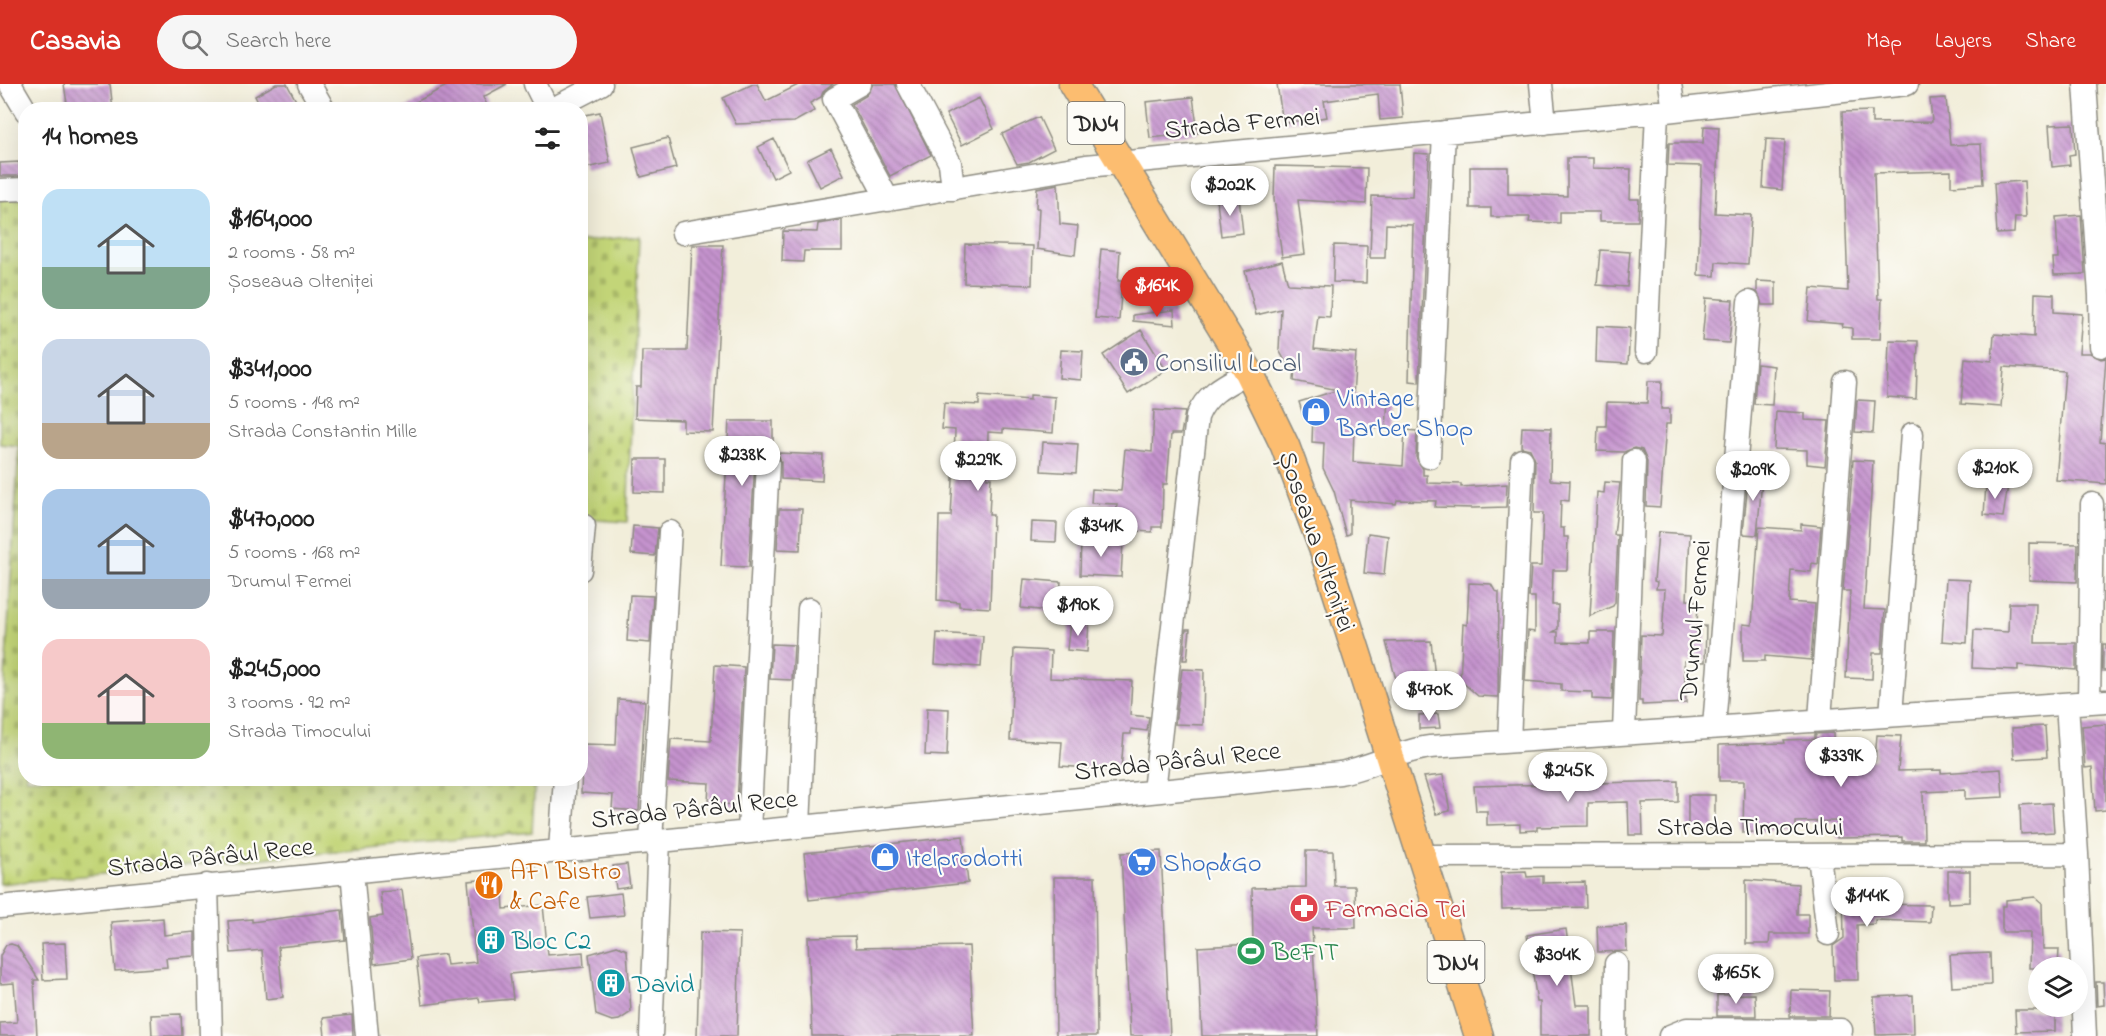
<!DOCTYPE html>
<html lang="en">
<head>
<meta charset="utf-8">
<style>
  :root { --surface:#fff; --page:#f6f6f6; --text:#222; --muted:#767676; --accent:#d93025 }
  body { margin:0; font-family:"Indie Flower",sans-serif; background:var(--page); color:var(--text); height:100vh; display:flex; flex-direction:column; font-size:22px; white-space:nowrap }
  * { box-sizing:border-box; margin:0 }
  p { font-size:20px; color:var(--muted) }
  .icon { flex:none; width:33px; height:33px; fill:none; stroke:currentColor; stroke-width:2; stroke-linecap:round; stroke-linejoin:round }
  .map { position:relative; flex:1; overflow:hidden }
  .side { position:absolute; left:18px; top:18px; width:570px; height:684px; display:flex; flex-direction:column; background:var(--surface); border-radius:24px; box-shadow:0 6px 24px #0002 }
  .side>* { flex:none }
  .fabs { position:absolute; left:2028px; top:873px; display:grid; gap:12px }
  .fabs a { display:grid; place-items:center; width:60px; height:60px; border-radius:50%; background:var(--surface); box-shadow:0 6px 24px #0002; font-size:30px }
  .price { position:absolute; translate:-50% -51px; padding:0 14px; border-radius:21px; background:#fff; color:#222; font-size:20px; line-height:39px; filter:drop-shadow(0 2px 3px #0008) }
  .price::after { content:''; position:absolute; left:50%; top:36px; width:18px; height:14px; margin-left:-9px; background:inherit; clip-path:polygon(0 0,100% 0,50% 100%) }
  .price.selected { background:var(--accent); color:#fff }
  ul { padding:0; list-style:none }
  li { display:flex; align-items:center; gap:18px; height:150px; padding:0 24px }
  li span { display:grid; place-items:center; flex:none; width:168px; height:120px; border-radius:18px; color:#555 }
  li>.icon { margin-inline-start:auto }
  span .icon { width:72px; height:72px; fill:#fffc; stroke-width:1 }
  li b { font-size:26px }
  h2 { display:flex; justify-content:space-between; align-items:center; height:72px; padding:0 24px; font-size:26px }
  header { display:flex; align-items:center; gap:36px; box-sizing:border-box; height:84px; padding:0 30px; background:var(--accent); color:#fff }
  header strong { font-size:28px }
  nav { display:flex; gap:33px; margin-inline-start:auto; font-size:21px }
  .search { width:420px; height:54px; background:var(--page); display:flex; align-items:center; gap:15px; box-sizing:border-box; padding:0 21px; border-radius:33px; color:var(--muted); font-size:22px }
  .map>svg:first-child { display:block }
  .cemetery { fill:url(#cemetery-stones); stroke:#778052; stroke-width:1.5 }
  .building { fill:url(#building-back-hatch) }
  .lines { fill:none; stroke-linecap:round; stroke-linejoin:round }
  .minor-casing { stroke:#8e8c82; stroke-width:25 }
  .major-casing { stroke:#8e8c82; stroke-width:31 }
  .minor { stroke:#fff; stroke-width:22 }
  .major { stroke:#fcbd6f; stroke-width:28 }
  .labels { text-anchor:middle; stroke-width:4.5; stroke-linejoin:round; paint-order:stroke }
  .shield { fill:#fdfcf7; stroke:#6a6a68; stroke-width:1.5 }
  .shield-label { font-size:24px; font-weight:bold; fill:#2b2b2b }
  .street-label { font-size:26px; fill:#2b2b2b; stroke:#fdfcf7 }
  .service-label { font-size:26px; fill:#4e5e75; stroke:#fdfcf7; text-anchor:start }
  .shop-label { font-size:26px; fill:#366cbe; stroke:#fdfcf7; text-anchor:start }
  .food-label { font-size:26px; fill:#c56008; stroke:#fdfcf7; text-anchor:start }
  .health-label { font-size:26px; fill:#be3a42; stroke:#fdfcf7; text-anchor:start }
  .culture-label { font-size:26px; fill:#0d838f; stroke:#fdfcf7; text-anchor:start }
  .leisure-label { font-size:26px; fill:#27864d; stroke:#fdfcf7; text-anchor:start }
</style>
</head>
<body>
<header>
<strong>Casavia</strong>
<div class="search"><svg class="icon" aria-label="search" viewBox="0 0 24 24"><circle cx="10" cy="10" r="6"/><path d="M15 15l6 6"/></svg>Search here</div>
<nav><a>Map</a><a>Layers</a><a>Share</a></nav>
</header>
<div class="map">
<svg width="2106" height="952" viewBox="0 0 2106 952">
  <defs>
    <pattern id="cemetery-stones" width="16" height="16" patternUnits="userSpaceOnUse" patternTransform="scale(1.5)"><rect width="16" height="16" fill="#c3d578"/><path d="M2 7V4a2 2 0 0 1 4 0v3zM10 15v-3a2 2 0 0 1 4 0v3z" fill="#a8b768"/></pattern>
    <pattern id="building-back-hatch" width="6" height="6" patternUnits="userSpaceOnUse" patternTransform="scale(1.5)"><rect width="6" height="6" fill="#c593ce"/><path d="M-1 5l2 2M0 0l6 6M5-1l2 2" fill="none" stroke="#a078a7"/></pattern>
  </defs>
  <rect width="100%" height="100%" fill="#fdfcf7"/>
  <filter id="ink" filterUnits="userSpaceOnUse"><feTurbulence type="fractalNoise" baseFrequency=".0167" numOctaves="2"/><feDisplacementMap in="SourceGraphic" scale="12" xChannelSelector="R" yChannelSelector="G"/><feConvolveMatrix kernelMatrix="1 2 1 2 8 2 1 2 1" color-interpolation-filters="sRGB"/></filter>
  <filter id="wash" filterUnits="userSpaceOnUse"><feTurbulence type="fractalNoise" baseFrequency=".008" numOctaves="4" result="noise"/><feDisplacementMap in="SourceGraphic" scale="24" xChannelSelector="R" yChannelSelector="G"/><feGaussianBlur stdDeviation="1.35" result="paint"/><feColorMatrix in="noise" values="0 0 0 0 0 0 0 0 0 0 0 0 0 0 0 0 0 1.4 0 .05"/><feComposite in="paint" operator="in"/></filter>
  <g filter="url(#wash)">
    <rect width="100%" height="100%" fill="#f2eeda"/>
    <path class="cemetery" d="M25,113L26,694L535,695L532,748L0,800V676L19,362L0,360V115Z
      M639,152L627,438L581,435L580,158Z"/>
    <g id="blocks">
      <path class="building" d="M64,0H110L113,26H68Z
        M276,0H287L301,26H262L255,12Z
        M450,0H507L483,13L487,21L478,26H401Z
        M753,0H757L766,17L800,0H833L823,8L821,13L810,19L814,27L794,38L736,40L723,14Z
        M873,0H895L931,71L890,92L852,20L867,11Z
        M1277,0H1400L1403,34L1380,36L1378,10L1324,17L1327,33L1283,39Z
        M1193,13L1198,49L1150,54L1146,18Z
        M979,14L994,45L962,61L946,30Z
        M1946,14L1950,61L1981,60L1983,100L1951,102V87L1874,89L1878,215H1882L1880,255H1852V244L1842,243L1843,240L1808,237L1811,204L1848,207L1842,28L1872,27V39L1932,38L1930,15Z
        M600,28L610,79L585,84L580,59V32Z
        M1039,33L1054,65L1029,78L1017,80L1002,50Z
        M2073,40L2075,70L2069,71L2070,81L2052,83L2049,41Z
        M1704,42L1719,43L1715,129L1751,131L1748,180L1716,178L1715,192L1698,191L1702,82L1668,81L1669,59H1703Z
        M668,54L676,84L641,93L633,63Z
        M774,55L789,86L773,94L758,63Z
        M1766,55L1785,56L1782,106L1763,104Z
        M831,64L844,91L820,103L807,76Z
        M1414,69L1429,70L1419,298L1409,297L1413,141L1386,140L1385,174H1370L1372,112L1412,113Z
        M1567,74H1593V84L1631,85L1630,115H1639L1638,137H1600V128H1560V139L1529,138L1530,133H1491V124H1470V83H1508V110L1567,112Z
        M19,78L20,92H0V79Z
        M1275,82L1367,84L1366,120L1298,116L1305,170L1282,173L1274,115Z
        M2024,97L2026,133H2015L2014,149L1997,150L1994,99Z
        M1058,100L1060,140L1078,142L1075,171L1037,165L1039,124H1036L1037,104Z
        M1239,114L1243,149L1221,152L1217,117Z
        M2081,131L2085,190L2054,191L2053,174H2058L2056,133Z
        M842,136V167H804L803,178L782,177L783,147L817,148L818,140Z
        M965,160L1033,162L1032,201L964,199Z
        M692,161H723L713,348L683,347V336L635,334L636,303H641L642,267H687Z
        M1334,161L1367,162L1366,199L1333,198Z
        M1101,165L1120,167L1118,197H1122L1119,236L1095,234Z
        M1600,166L1630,168L1627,203L1597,201Z
        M1282,177L1288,200L1331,202L1330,233L1318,232L1314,265L1356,269L1353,312L1388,314L1386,345L1354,343L1353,378L1403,382L1405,346L1417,347L1416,373L1423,385V391H1427V399L1461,400V403L1507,400L1506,423L1473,424L1435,423L1436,417L1397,416L1396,420L1350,416V450L1346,451L1334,407L1323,384L1324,359L1312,358L1313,331L1304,334L1299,318L1338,306L1294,297L1295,283L1288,282L1279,266L1281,225L1256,231L1245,187Z
        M1757,197L1776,198V221H1762L1757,207Z
        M2035,209L2054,210V228L2082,230L2079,269H2090L2101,275L2106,274L2100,358L2106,359V400L2056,396L2065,287L2004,283L2001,323L1961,320L1965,274L1992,277L1994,250L2034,253Z
        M1706,214L1733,216L1729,259L1702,257Z
        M1174,226L1175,241L1133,237V231Z
        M1597,242L1630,244L1628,280L1596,278Z
        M1141,246L1166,286L1128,310L1103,271Z
        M1889,256L1918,257L1916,315L1887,313Z
        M1061,266L1083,267L1081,296L1059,294Z
        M1757,280L1774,282L1772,321L1754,320Z
        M1648,297H1662L1661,325H1670V340H1666L1660,423L1646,422L1647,378L1642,366L1634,364L1624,368L1597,367L1598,342H1606L1607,318L1647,319Z
        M1030,311L1055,313L1053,349L1003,345V349L988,348L987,394H991L989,431H993L990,524L959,522V518L937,516L939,432H951L954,378L955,346L942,345L944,319L979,321V312L1030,316Z
        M1857,316L1875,317L1873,349L1855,348Z
        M1154,326L1185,328L1181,350H1171L1167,400H1163L1162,443H1152V448L1116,446L1117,420L1091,419L1092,405L1121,407L1125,365L1152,368Z
        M1776,327L1805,329V336L1829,337L1825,382L1807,380V366L1774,365Z
        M729,337H773V366H761L755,377L749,483L721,482Z
        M1522,343L1551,344L1550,396L1570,397L1569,417L1561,416L1560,444H1564V453H1568L1567,486H1553L1552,521H1558V545L1553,548H1558V558L1590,559V548H1614L1612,616L1592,615V608L1561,607V600L1525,597L1528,547L1535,548V513H1529L1531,482H1541L1543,429H1534L1535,376L1530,365L1521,363Z
        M1043,358L1078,360L1076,389L1041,387Z
        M778,369L823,371L822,397L781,395V378Z
        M635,375H665V409L634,408Z
        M1853,376L1873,377L1864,525L1885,526L1882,569H1873L1872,595L1846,594L1850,507H1843Z
        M1749,385L1763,386L1757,451L1743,450Z
        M1605,398L1620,399L1614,451H1618L1615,518L1613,522L1590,532L1597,408L1604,409Z
        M1986,400L2008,401L2003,433L1984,431Z
        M779,425H802L800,466L777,465Z
        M1032,438L1057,439L1056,458L1031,457Z
        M1801,440L1821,442L1818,480L1812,479L1811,488L1791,486L1789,518L1815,520L1811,576L1765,572V577H1743V540L1752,541L1759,443L1801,446Z
        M633,442L658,444L655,472L631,470Z
        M1658,448L1690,450L1687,516L1698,517L1697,542H1706L1705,578L1684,577L1686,619L1642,621V617H1639L1641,551L1662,552L1665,505H1656L1657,498L1654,497Z
        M1368,449L1388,452L1384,491L1364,489Z
        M1081,455L1123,458L1121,493L1080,491Z
        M2029,459L2078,460L2077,498L2029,496Z
        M1024,495L1061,498L1058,528L1021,524Z
        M1946,495L1970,496L1967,559L1942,557Z
        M1469,499L1491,500L1495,507L1499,508L1498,613L1478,612L1460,596L1463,540L1467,541Z
        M630,511L653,512L650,559L627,557Z
        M2009,519H2036L2035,559H2076V586L2018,581V586L1972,584L1974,546L2008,548Z
        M1070,537L1089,539L1087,568L1067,566Z
        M1186,545H1190L1187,576H1183Z
        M937,549L983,552L981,583L935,580Z
        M1431,557L1436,603L1427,616L1403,622L1386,558Z
        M772,560L794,561L792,596L770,595Z
        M2103,560H2106V587H2103Z
        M1014,565L1051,567L1050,594L1132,597L1130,631L1149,633L1147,647L1131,645V650H1124L1121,686L1060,682L1062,658L1010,656Z
        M715,581L744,583L737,721L708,719L709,699L668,697L671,655L711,657Z
        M1182,585L1204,586L1203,641L1175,640Z
        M618,615L645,617L639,727L612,725L613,711L581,709L583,660L616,661Z
        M927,624L949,625L947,672L925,671Z
        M1438,630L1440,644L1419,645V631Z
        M2106,640V726L2095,727L2092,683L2085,684L2082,642Z
        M2045,642L2047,673L2014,675L2012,644Z
        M1833,649L1834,677L1875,676L1877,651L1901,652L1898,687L1941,686V689L2001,685L2003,713L1965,715V706L1923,708L1924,757H1902V753L1837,754V737L1796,738V744L1743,749L1744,697H1719V661L1785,659L1784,656L1815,655V650Z
        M1443,691L1450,727L1436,730L1424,693Z
        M1678,697V718L1642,719L1643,751H1629L1628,718L1588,719V742L1537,743V746L1520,747V740L1487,741V727H1476L1474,702Z
        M1688,711H1715V744H1688Z
        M2052,719L2054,748L2021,750L2020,721Z
        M963,752L968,799L809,816L804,769Z
        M1161,767L1170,952H1130L1121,769Z
        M1306,767H1333L1334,802H1355L1356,844H1312L1318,952H1202L1198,863L1253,860L1252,804L1306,803Z
        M627,780L630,803L616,805L613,782Z
        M1526,787L1527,793L1543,792V799L1585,798L1586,823L1502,825L1501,788Z
        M1948,787H1970V818L1948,819Z
        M1054,793H1095L1097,952H1056Z
        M502,794L504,825L543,821L548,871L583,868L584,883L510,890L513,915L480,918L479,914L422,921L416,874L445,870L447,881L476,878L468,797Z
        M1746,796L1798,800L1797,830H1808V850H1770L1769,860H1746Z
        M1843,805H1856V814H1874L1875,820L1931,821L1930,838L1875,836V840L1857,841L1858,896H1834L1833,862L1844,854Z
        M402,806L411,875L374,880L370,834L383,832L380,808Z
        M621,809L624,831L590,834L587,813Z
        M2035,813L2042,819L2043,865H2059L2058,884H2029L2030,848H2002V822H2006V816Z
        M342,826L345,856L278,863L283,913L266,915L262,866L231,869L228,837L252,835V838Z
        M163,834L164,851L195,848V872L166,874L167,883L115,887L111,838Z
        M1626,841L1627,867L1598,868L1597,842Z
        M1566,845L1576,921H1591V952H1540V918H1537L1527,851Z
        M700,848L740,849L737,952H697Z
        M855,852L856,864L969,862L974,952H812L808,853Z
        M65,859L67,895L43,896L41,860Z
        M11,860L17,862L39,896H34L37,952H0V939L17,938L14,899L0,900V872L6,861Z
        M617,862L627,866L631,928L619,936L612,937L596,931L589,870Z
        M1990,869L1991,901L1952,903L1950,871Z
        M2096,898H2103L2104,921L2097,922Z
        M1791,906L1830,907L1829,932H1790Z
        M1755,910L1756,932H1717V911Z
        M1913,911L1914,950L1876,951L1874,913Z
        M2015,926H2055V947L2016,948Z
        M181,930L182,952H152L151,931Z
        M352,931L353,952H325L323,934Z"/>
    </g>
  </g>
  <g filter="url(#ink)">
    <use href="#blocks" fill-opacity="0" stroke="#8e8c82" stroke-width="1.5"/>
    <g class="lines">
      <g class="minor-casing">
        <path id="minor" d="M10,0L26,27
          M309,0L324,26
          M535,0L548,26
          M860,0L834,15L888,116
          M908,0L950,79L953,105
          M1541,0L1545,39
          M1670,0L1674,26
          M2085,0L2100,211L2101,262
          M551,26L601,0
          M0,106L26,105
          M683,149L1086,82L1657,28L1907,0
          M1646,267L1657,28
          M1429,373L1444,48
          M580,486L584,442
          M2089,618L2092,420
          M2067,620L2077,770L2085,952
          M1891,631L1912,350
          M1820,635L1845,298
          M1714,642L1749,218
          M1624,648L1634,377
          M1509,657L1522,376
          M1154,707L1197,333C1206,309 1227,300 1249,288
          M799,742L809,525
          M749,747L768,378
          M651,757L670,448
          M560,766L565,694
          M1819,771L1828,850
          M1422,772L2077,770
          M352,787L367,952
          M207,801L211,952
          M0,823L1340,689C1371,683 1399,667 1430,663L2106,617
          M651,952L659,756
          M1615,952L1616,880
          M1670,952L1687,945L1841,946"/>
      </g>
      <g class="major-casing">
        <path id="major" d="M1073,0L1249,288L1285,362L1323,464L1479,952"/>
      </g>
      <use href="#minor" class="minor"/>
      <use href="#major" class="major"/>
    </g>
  </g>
  <defs>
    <g id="civic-disc" transform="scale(1.5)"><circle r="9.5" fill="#5c6f8a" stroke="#fdfcf7"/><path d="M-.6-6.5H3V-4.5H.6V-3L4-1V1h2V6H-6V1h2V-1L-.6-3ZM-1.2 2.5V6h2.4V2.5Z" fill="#fff"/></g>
    <g id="shop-disc" transform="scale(1.5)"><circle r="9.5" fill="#3f7fe0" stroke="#fdfcf7"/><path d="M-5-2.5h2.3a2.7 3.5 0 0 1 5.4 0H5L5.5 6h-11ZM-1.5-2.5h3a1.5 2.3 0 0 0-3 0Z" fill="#fff"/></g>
    <g id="supermarket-disc" transform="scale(1.5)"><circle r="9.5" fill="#3f7fe0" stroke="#fdfcf7"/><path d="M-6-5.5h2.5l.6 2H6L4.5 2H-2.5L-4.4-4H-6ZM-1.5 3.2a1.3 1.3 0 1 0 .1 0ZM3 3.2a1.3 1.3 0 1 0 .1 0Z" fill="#fff"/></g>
    <g id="restaurant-disc" transform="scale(1.5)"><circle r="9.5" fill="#e8710a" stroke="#fdfcf7"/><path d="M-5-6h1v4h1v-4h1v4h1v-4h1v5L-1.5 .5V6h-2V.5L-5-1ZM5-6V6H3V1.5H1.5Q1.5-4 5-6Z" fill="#fff"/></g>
    <g id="pharmacy-disc" transform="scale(1.5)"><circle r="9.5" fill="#e0444e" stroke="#fdfcf7"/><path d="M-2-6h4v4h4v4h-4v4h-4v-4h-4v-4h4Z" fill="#fff"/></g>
    <g id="building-disc" transform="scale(1.5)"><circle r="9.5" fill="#0f9aa8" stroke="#fdfcf7"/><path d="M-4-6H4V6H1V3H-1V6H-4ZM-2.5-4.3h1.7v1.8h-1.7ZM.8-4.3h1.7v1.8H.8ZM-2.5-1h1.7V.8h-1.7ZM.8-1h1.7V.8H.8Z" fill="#fff"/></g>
    <g id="stadium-disc" transform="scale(1.5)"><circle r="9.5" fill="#2e9e5b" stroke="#fdfcf7"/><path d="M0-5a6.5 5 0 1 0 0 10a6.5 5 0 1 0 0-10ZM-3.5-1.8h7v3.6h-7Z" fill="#fff"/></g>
  </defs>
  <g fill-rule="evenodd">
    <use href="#civic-disc" x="1134" y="278"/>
    <use href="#shop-disc" x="1316" y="328"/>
    <use href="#shop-disc" x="885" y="773"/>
    <use href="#supermarket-disc" x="1142" y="778"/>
    <use href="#restaurant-disc" x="489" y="801"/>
    <use href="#pharmacy-disc" x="1304" y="824"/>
    <use href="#building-disc" x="491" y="856"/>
    <use href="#stadium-disc" x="1251" y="867"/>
    <use href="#building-disc" x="611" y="899"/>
  </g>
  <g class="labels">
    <g class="shield">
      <rect x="1067.5" y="18" width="57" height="42" rx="4.5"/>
      <rect x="1427.5" y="857" width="57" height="42" rx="4.5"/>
    </g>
    <g class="shield-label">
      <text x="1096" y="47">DN4</text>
      <text x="1456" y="886">DN4</text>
    </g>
    <g class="street-label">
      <text transform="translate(1242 38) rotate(-5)" y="9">Strada Fermei</text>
      <text transform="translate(1318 457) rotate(71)" y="9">Șoseaua Olteniței</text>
      <text transform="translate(1694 536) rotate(-85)" y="9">Drumul Fermei</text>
      <text transform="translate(1177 676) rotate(-6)" y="9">Strada Pârâul Rece</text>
      <text transform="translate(694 724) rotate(-6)" y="9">Strada Pârâul Rece</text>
      <text x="1750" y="751">Strada Timocului</text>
      <text transform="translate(210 772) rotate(-6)" y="9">Strada Pârâul Rece</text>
    </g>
    <g class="service-label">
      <text x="1155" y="287">Consiliul Local</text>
    </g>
    <g class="shop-label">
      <text x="1337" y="322">Vintage<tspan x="1337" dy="30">Barber Shop</tspan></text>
      <text x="906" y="782">Itelprodotti</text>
      <text x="1163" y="787">Shop&amp;Go</text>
    </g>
    <g class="food-label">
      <text x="510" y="795">AFI Bistro<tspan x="510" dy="30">&amp; Cafe</tspan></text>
    </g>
    <g class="health-label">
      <text x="1325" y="833">Farmacia Tei</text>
    </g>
    <g class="culture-label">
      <text x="512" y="865">Bloc C2</text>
      <text x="632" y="908">David</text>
    </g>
    <g class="leisure-label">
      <text x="1272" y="876">BeFIT</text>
    </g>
  </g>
</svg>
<div class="fabs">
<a><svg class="icon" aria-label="layers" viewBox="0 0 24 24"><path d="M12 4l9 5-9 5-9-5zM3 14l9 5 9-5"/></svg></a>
</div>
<b class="price" style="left:1230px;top:133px">$202K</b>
<b class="price selected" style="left:1157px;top:234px">$164K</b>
<b class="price" style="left:742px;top:403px">$238K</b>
<b class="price" style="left:978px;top:408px">$229K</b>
<b class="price" style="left:1995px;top:416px">$210K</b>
<b class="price" style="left:1753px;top:418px">$209K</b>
<b class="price" style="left:1101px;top:474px">$341K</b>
<b class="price" style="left:1078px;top:553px">$190K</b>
<b class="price" style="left:1429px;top:638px">$470K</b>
<b class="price" style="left:1841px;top:704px">$339K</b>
<b class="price" style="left:1568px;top:719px">$245K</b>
<b class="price" style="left:1867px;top:844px">$144K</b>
<b class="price" style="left:1557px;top:903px">$304K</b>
<b class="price" style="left:1736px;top:921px">$165K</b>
<section class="side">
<h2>14 homes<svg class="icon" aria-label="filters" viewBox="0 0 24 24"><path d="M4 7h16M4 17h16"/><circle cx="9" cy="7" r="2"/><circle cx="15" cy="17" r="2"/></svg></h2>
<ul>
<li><span style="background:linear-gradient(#bfe0f5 65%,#7fa58c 0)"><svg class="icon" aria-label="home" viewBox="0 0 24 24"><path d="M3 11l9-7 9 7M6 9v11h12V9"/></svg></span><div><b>$164,000</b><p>2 rooms · 58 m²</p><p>Șoseaua Olteniței</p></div></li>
<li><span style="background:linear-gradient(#c9d6e8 70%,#b9a48a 0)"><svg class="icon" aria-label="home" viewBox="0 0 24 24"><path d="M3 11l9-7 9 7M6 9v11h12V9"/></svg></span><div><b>$341,000</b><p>5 rooms · 148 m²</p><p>Strada Constantin Mille</p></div></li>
<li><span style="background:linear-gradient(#a9c7e8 75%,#9aa5b1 0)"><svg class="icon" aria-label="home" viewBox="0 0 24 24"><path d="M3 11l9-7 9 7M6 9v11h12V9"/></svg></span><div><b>$470,000</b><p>5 rooms · 168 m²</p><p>Drumul Fermei</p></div></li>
<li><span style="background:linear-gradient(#f6c9c9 70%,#8fb573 0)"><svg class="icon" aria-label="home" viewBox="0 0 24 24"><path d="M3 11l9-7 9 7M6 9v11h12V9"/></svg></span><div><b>$245,000</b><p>3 rooms · 92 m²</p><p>Strada Timocului</p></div></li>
</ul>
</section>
</div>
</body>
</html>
